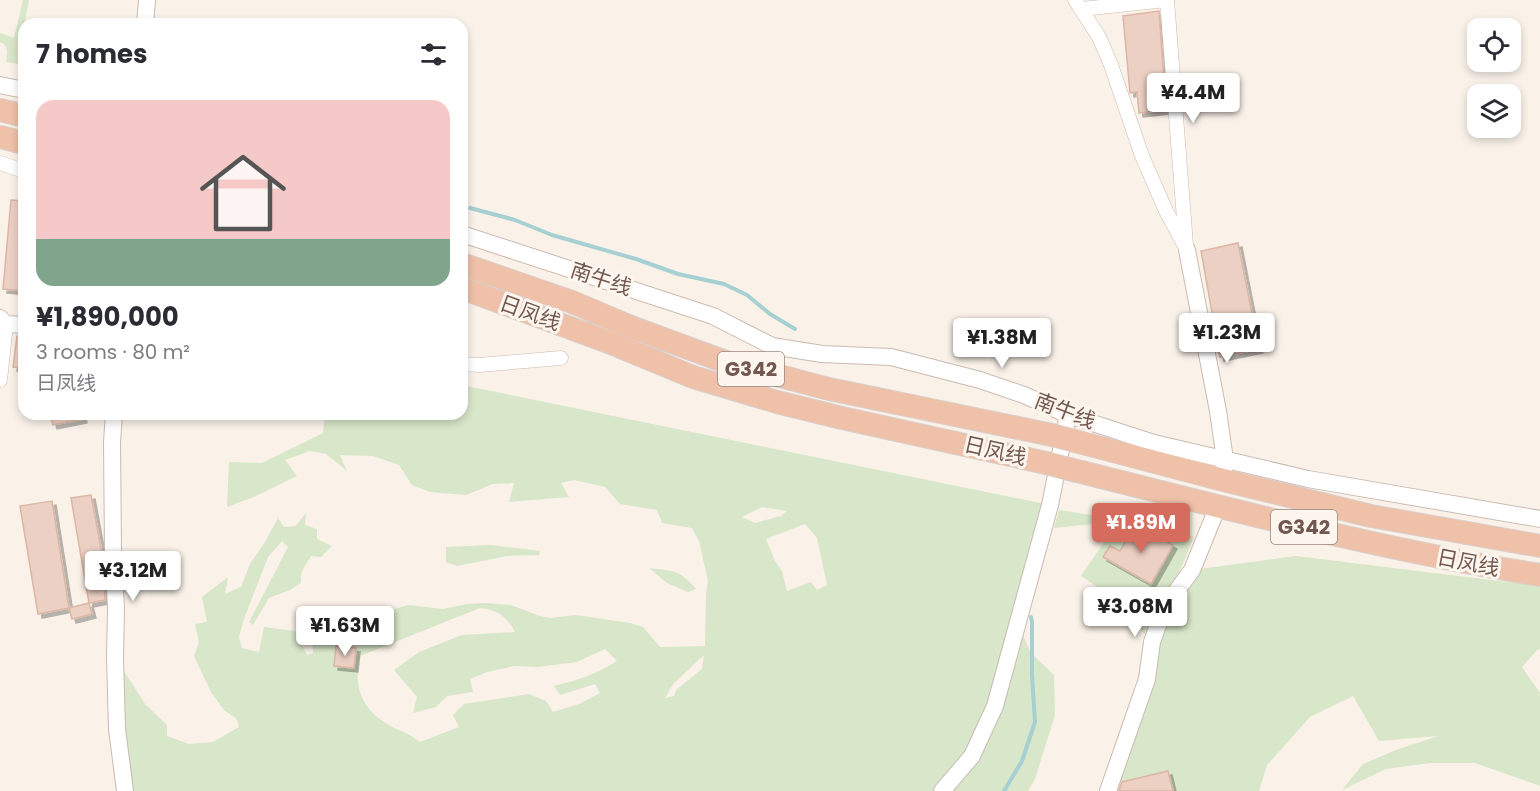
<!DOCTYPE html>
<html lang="en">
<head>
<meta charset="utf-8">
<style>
  :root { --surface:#fff; --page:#f2f2f3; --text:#2b2b33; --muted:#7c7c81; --accent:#d56c5d }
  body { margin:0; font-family:Poppins,"Noto Sans SC",sans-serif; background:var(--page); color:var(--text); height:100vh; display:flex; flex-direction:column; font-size:22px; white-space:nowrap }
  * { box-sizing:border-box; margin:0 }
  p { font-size:20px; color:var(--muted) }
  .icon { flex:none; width:33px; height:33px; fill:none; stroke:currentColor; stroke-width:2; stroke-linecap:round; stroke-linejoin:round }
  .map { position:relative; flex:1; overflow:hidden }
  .details { position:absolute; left:18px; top:18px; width:450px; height:402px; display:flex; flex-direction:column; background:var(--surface); border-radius:18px; box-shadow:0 3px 9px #0003 }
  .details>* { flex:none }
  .tools { position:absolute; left:1467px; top:18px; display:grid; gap:12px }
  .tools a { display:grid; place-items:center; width:54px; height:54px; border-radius:12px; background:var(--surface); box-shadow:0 3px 9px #0003; font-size:30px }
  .price { position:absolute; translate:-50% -51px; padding:0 14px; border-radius:6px; background:#fff; color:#222; font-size:20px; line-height:39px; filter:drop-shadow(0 2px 3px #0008) }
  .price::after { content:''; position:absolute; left:50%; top:36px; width:18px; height:14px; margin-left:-9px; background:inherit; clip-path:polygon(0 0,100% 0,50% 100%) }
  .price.selected { background:var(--accent); color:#fff }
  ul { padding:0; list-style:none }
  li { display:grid; align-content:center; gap:12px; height:318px; padding:0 18px }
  li span { display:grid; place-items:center; height:186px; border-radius:18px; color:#555 }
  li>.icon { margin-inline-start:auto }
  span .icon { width:108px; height:108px; fill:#fffc; stroke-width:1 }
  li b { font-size:26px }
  h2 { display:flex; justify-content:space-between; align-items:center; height:72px; padding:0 18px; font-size:26px }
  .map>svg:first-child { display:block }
  .green { fill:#d8e6c9; fill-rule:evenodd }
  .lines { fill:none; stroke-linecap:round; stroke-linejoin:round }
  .stream { stroke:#a7d0d2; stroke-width:4 }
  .building { fill:#ecd0c4; stroke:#ddb6a6; stroke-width:1.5; filter:url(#shadow) }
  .minor-casing { stroke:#cbbab0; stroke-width:15 }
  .tertiary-casing { stroke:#cbbab0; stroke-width:18 }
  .trunk-casing { stroke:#d8d0ce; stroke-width:24 }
  .minor { stroke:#fff; stroke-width:14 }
  .tertiary { stroke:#fff; stroke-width:16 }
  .trunk { stroke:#efc1a9; stroke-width:22 }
  .trunk-bridge-casing { stroke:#d8d0ce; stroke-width:24; stroke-linecap:butt }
  .trunk-bridge { stroke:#efc1a9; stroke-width:22 }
  .labels { text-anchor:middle; stroke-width:6; stroke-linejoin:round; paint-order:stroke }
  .shield { fill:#fdf6ef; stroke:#9c8780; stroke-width:1.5 }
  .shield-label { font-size:20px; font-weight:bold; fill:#725850 }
  .street-label { font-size:21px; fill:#725850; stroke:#fdf6ef }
</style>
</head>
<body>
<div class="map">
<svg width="1540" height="791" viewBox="0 0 1540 791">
  <defs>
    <filter id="shadow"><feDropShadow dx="4" dy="4" stdDeviation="0" flood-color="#0004"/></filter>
  </defs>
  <rect width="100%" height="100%" fill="#faf2e9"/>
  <path class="green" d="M23,0H29L22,36V54L18,64L6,62C7,54 9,45 0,42V33L14,38Z
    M462,385L1050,505L1018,624L1031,653L1054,675L1055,715L1035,779L1028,791H125L115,657L145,704L167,725V736L189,744L213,742L239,727L237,719L224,710L211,692L194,656L199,642L195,624L207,622L202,597L228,577L225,594L241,587L250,564L265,542L278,518L284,527L296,526L306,513L305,525L317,529V539L332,546L321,557L311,556L301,573V583L290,590L269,598L253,625L249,622L288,547L282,541L268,557L244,619L239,637L242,648L259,652L264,627L295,631L307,655L313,653L312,626L325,627L335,612H348L358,626L381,613L408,605L443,609L467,604L486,603L511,605L540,616L550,618L576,615L630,623L643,627L660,647L705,646L706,593L708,581L699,541L692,528L662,523L657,510L620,504L605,487L574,480L561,483L569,497L509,502L514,483L493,484L466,495L430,492L412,485L399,465L373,456L340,455L347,471L326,454L310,451L285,460L297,476L256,496L227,507L229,462L262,463L323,433L325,414H462ZM762,507L787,511L781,516L755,523L742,517ZM805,524L817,538L827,585L817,590L811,582L787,591L782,571L775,561L766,539ZM480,608C496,609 508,617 515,632L462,635L419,652L394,670L417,697L413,713L436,707L447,696L473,692L470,679L487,672L514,666L538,667L577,662L605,649L617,661C597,674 577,680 554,686L560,695L595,684L600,693L579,704L553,712L546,701L529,694L464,704L453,715L459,727L420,742C415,738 410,735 404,732C400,730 395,729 391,726C362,710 353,688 360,656ZM704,655L702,669L676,690L674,696L665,698L673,684Z
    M1059,510L1136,522L1194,537L1166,604L1192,570L1296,556L1540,586V650L1538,649L1522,667L1540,693V786L1475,763H1430L1386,769L1342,790L1363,764L1396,750L1438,736L1379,741L1353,696L1310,717L1267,765L1259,791H1108L1152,642L1106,593L1081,576L1109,535L1113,527L1093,524L1054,528Z
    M491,545L540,551L539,555L507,556L457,566L446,562V547Z
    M649,568C673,571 679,569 696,589L688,592L667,583Z"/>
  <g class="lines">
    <path class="stream" d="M470,208L515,220L552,235L636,259L678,274L724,284L747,295L770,314L795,329
      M1004,791L1022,761L1035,722L1032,675V622L1031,617"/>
  </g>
  <path class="building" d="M1159,11L1166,110L1139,113L1137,92L1130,93L1123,16Z
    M11,200L24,201V291L3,289Z
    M1238,243L1259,349L1220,357L1201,251Z
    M17,336L24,337V368L13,367Z
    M50,414H82L83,419L53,425Z
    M91,495L103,559L105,600L89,603L71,498Z
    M52,501L69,608L38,614L20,506Z
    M1135,524L1173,545L1151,584L1103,557L1110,546L1120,551Z
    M89,603L92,614L72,619L69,608Z
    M336,646L356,648L354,668L334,666Z
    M1168,771L1173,791H1119L1122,782Z"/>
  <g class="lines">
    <g class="minor-casing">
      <path id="minor" d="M1075,0L1099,37L1111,65L1142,156L1166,211L1187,250
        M1167,0L1186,245
        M1082,9L1166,0
        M0,163L24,171
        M462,364L479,365L561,358
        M0,380L6,324"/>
    </g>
    <g class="tertiary-casing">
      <path id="tertiary" d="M145,24L147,0
        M0,85L24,90
        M462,234L713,316L772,346L822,354L891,357L980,380L1024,395L1068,415L1154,443L1308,479L1540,519
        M1187,250L1218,411L1225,460L1224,470
        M0,318L6,324L24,325
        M114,414L112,442L113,550L116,608L115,657L117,729L125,791
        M942,791L972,756L995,706L1050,505L1068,415
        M1108,791L1147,679L1152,642L1164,608L1192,570L1218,506"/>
    </g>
    <g class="trunk-casing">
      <path id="trunk" d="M0,110L24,116
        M0,137L24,143
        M462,264L572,302L631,327L726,362L829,389L1052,435
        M462,288L611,343L693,377L777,402L842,418L1046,463
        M1075,441L1223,480L1371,516L1540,546
        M1069,469C1226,508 1381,550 1540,575"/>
    </g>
    <use href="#minor" class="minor"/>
    <use href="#tertiary" class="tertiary"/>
    <use href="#trunk" class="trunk"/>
    <g class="trunk-bridge-casing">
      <path id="trunk-bridge" d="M1052,435L1075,441
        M1046,463L1069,469"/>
    </g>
    <use href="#trunk-bridge" class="trunk-bridge"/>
  </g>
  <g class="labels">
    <g class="shield">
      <rect x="718" y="352" width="66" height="34" rx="4.5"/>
      <rect x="1271" y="510" width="66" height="34" rx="4.5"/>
    </g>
    <g class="shield-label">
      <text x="751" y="376">G342</text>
      <text x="1304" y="534">G342</text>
    </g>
    <g class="street-label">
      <text transform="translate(601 279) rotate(18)" y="7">南牛线</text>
      <text transform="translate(530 313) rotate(20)" y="7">日凤线</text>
      <text transform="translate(1065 411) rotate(21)" y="7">南牛线</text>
      <text transform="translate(995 451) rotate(13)" y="7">日凤线</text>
      <text transform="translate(1468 563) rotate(11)" y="7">日凤线</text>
    </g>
  </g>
</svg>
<div class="tools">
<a><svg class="icon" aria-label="locate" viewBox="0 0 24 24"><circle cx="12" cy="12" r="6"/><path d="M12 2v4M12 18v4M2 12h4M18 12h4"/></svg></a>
<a><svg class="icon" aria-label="layers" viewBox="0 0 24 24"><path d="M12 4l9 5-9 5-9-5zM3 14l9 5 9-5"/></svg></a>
</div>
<b class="price" style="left:1193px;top:124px">¥4.4M</b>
<b class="price" style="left:1227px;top:364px">¥1.23M</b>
<b class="price" style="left:1002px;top:369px">¥1.38M</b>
<b class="price selected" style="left:1141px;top:554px">¥1.89M</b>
<b class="price" style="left:133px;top:602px">¥3.12M</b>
<b class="price" style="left:1135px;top:638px">¥3.08M</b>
<b class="price" style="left:345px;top:657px">¥1.63M</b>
<section class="details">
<h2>7 homes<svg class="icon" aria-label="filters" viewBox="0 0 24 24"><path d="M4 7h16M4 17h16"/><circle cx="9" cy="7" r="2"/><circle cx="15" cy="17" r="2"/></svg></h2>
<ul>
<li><span style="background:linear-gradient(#f6c9c9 75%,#7fa58c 0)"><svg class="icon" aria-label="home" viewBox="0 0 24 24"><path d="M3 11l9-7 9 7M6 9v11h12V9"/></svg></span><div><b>¥1,890,000</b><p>3 rooms · 80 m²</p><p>日凤线</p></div></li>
</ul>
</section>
</div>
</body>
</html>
